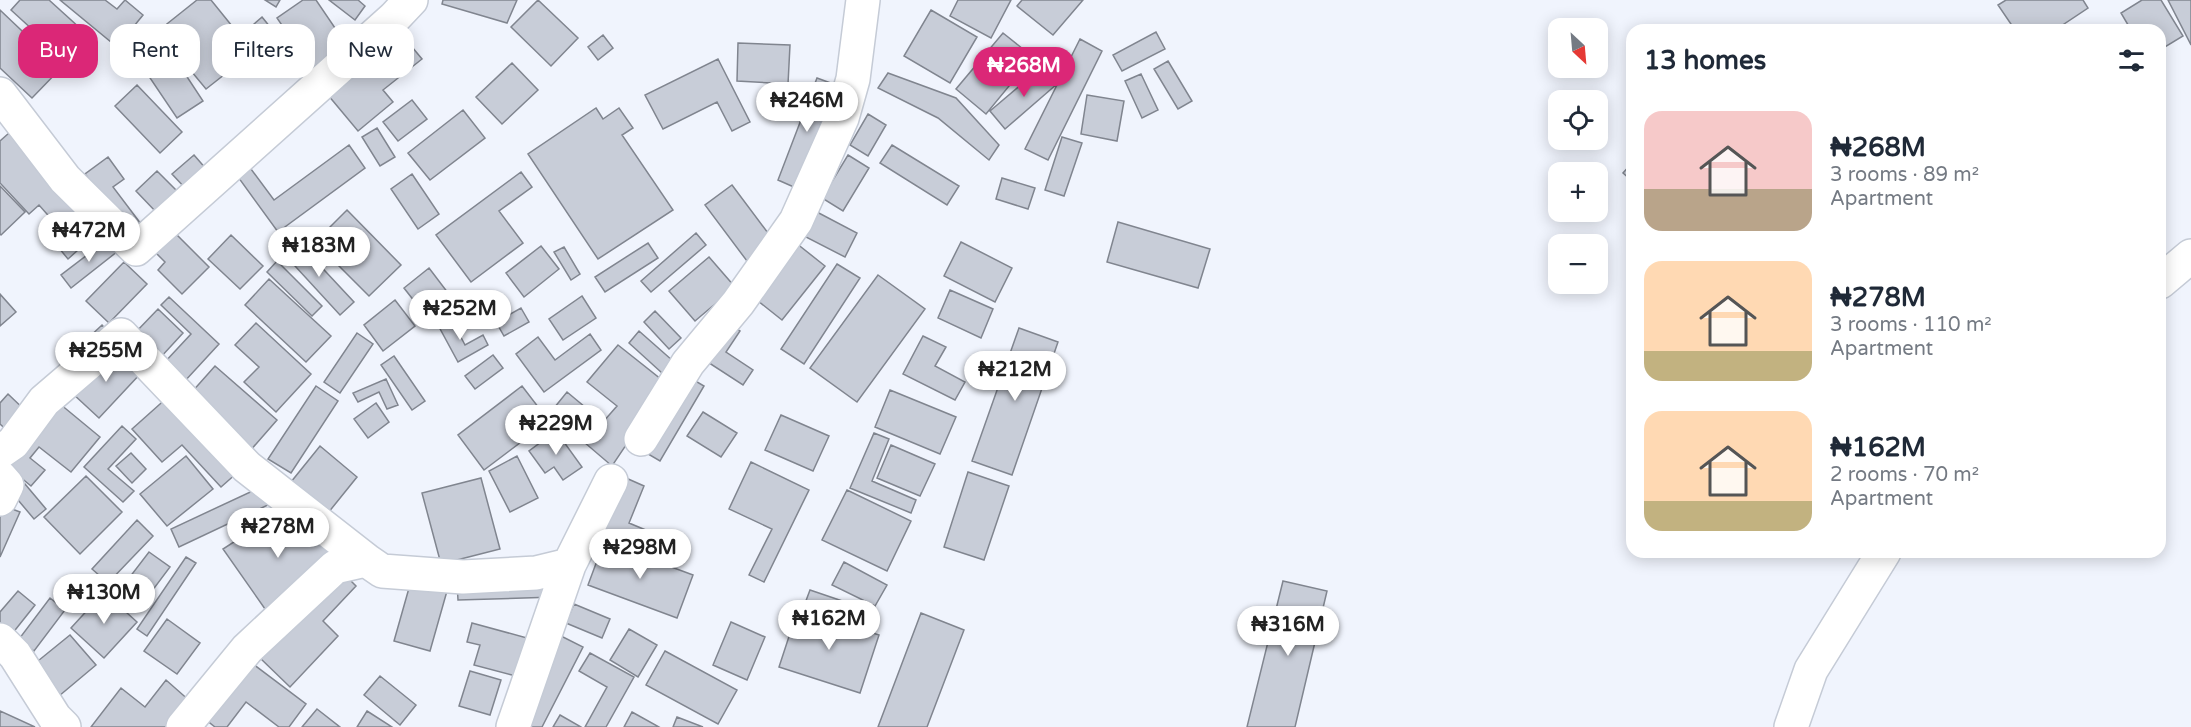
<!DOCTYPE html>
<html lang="en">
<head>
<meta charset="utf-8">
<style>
  :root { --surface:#fff; --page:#f6f6f7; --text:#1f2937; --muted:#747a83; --accent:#db2777 }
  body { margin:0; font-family:"Varela Round",sans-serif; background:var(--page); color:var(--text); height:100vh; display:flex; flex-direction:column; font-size:22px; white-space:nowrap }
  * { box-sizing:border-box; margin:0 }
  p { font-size:20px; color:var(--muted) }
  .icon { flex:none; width:33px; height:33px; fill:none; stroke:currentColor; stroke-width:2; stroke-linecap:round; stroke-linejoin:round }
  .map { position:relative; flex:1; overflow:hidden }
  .panel { position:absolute; left:1626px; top:24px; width:540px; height:534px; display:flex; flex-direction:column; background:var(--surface); border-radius:18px; box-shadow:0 3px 15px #0003 }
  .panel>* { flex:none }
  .hud { position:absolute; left:18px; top:24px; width:570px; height:54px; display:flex; gap:12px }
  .needle { width:39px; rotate:154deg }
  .fabs { position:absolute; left:1548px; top:18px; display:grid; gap:12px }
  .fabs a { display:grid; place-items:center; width:60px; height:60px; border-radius:12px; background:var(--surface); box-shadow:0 3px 15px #0003; font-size:30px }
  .price { position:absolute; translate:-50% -51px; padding:0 14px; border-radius:21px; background:#fff; color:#222; font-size:20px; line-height:39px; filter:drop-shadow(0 2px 3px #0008) }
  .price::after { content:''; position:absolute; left:50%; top:36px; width:18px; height:14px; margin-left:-9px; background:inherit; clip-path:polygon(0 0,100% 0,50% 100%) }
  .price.current { background:var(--accent); color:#fff }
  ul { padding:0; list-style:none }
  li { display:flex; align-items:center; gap:18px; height:150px; padding:0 18px }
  li span { display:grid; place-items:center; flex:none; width:168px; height:120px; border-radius:18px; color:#555 }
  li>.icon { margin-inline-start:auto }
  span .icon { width:72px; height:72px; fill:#fffc; stroke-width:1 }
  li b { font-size:26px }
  h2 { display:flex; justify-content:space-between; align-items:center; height:72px; padding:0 18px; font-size:26px }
  .pill { padding:0 21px; border-radius:18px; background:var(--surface); box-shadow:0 3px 15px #0003; font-size:21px; line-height:54px }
  .pill.current { background:var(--accent); color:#fff }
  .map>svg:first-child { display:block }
  .building { fill:#c8cdd8; stroke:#80858f; stroke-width:1.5 }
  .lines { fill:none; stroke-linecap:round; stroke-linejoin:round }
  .minor-casing { stroke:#c5cbd6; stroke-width:36 }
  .minor { stroke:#fff; stroke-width:33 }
</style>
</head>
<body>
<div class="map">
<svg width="2191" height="727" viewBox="0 0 2191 727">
  <rect width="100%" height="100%" fill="#f0f4fd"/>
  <path class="building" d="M20,0H49L92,39L69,63L11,10Z
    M60,0H105L117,9L125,0L143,15L117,47Z
    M197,0H211L253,52L206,89L158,31Z
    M265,0H280L276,7Z
    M303,0H316L350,50L315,74L277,18Z
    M329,0H358L365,6L355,20Z
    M443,0H517L507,23L442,4Z
    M538,0L578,38L551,66L511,27Z
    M958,0H1011L991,38L950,16Z
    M1022,0H1083L1053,35L1017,6Z
    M2006,0H2083L2088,8L2055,30H2015L1998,5Z
    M2142,0H2161L2183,36L2160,50V30H2131L2121,13Z
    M2168,0H2191V45Z
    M0,10L61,68L32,98L0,68Z
    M931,10L977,37L950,83L904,56Z
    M262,17L283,43L266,57L244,33Z
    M397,29L422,59L383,90L393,102L358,131L323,89Z
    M1156,32L1165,49L1122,71L1113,55Z
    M1003,33L1033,57L986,114L956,89Z
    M603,35L613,48L598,60L588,47Z
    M1080,39L1102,51L1048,160L1025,149Z
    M738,43L790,45L788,84L737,81Z
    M172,54L203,101L177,118L146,72Z
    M718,59L750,122L732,131L717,102L663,129L645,95Z
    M1168,61L1192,101L1178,109L1154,69Z
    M512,63L538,90L502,124L476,97Z
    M1043,66L1057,84L1005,129L990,111Z
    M888,73L956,98L999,145L989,160L938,118L878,88Z
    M1141,74L1158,110L1142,118L1125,81Z
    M817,78L836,85L796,188L778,180Z
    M137,85L182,132L160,153L115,106Z
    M1087,95L1124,101L1117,141L1081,134Z
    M412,100L427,119L398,141L383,122Z
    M596,108L603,119L619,108L633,128L622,135L673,210L598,259L528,154Z
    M463,110L485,138L430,180L408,153Z
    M868,114L886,125L868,156L850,145Z
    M377,128L395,157L380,166L362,137Z
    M9,133L99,231L68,259L59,248L69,239L39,205L29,214L0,183V141Z
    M1062,137L1082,143L1064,196L1045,190Z
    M349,145L365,168L278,232L233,170L245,161L274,200Z
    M892,145L959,186L947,205L880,163Z
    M194,155L207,170L186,189L172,174Z
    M848,155L869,168L843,211L822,198Z
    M108,157L124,179L113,187L141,224L130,233L85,174Z
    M1632,163V181L1623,173Z
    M157,171L178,192L157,213L136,191Z
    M521,172L532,187L499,211L523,243L471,282L436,235Z
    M412,174L439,214L418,229L391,189Z
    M1002,178L1035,188L1028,209L996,199Z
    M732,185L774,241L747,261L705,205Z
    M0,186L25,212L1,235L0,234Z
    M347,210L401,265L369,296L315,242Z
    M815,211L857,233L845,257L802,235Z
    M1118,222L1210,249L1198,288L1107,262Z
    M174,232L209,267L182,294L158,270L165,262L155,252Z
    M696,233L706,245L651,292L641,281Z
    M231,235L263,266L240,289L208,259Z
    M108,239L118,251L71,288L61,275Z
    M298,242L354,302L340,315L284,254Z
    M961,242L1012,268L995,302L944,276Z
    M648,243L658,258L605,292L595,277Z
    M796,243L825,266L782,320L753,297Z
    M541,246L559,269L524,297L506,273Z
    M564,247L580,274L571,280L554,252Z
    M709,257L735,287L695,321L669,291Z
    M277,261L322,306L312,316L267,272Z
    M124,262L147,284L109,323L86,301Z
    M837,264L860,278L804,364L781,349Z
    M429,268L458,306L433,325L404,288Z
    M878,275L925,309L857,402L810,368Z
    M269,279L331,336L306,362L245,305Z
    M950,290L993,309L981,338L938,318Z
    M0,294L16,312L0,326Z
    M582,296L596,318L563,340L549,319Z
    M169,297L219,344L184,382L164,363L191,334L161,305Z
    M395,300L415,326L383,351L364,325Z
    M521,308L529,322L504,336L496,322Z
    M158,309L183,333L160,358L134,334Z
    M655,311L681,338L669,349L644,322Z
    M451,318L465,345L483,335L488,345L458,362L438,325Z
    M256,323L311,374L276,412L244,382L259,367L235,345Z
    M727,323L740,331L726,352L753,370L743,385L703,359Z
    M102,325L112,336L94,351L85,341Z
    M1019,328L1058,342L1012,475L972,461Z
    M639,331L673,361L662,373L629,343Z
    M357,333L373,344L340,393L324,382Z
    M590,334L601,350L544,392L516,354L538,337L555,360Z
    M923,336L946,347L935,366L965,382L955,400L903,374Z
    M618,345L667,384L612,466L550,413L567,392L603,422L617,406L587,382Z
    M114,348L141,373L99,418L72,393Z
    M493,355L503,368L475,389L465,376Z
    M394,356L425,401L412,410L381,365Z
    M215,366L277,420L249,452L191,393Z
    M687,376L704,386L660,461L643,451Z
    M386,379L398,405L387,409L379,392L358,402L353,393Z
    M316,386L338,401L291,473L268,459Z
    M522,386L549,421L484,470L458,435Z
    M890,390L956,417L940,454L875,427Z
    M8,394L30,415L12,435L0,424V403Z
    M169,396L238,472L221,487L182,445L162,462L132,429Z
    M54,399L100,437L71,472L39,447L30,458L45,470L31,486L2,462Z
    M376,403L389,422L368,438L354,419Z
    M703,412L737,433L721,457L687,436Z
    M781,415L829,436L813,471L765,450Z
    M122,426L136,439L108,469L134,491L123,502L84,467Z
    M556,431L582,467L563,480L554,467L545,473L529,451Z
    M874,433L889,439L872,481L916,500L911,513L850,488Z
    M891,445L935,464L920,496L877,478Z
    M320,446L357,477L328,513L291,482Z
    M131,453L146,469L132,483L116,466Z
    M186,456L213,489L167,526L140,494Z
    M517,456L538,498L510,512L489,471Z
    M751,462L809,490L764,582L749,575L772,529L729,509Z
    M968,472L1009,486L984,560L944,547Z
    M86,476L122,512L80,554L44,517Z
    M481,478L500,549L441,564L422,493Z
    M626,478L644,486L629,523L684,546L677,564L603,534Z
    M25,484L46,509L34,519L13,494Z
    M261,487L270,504L179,547L171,529Z
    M847,490L911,521L887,571L822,540Z
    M4,506L20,512L0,557V515Z
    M283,510L335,554L270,616L223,549Z
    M137,520L153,536L108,583L92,569Z
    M604,542L693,575L677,618L588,585Z
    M149,552L170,567L137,611L116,595Z
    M186,557L196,563L147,636L137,629Z
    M844,562L887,585L875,606L832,585Z
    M341,571L356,586L323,621L338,636L290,687L259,657Z
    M554,579L555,597L458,600L457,583Z
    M411,581L447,591L430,651L394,641Z
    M1283,581L1327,591L1295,727H1247Z
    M810,590L863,608L858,623L804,606Z
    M18,591L35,605L8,639L0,633V612Z
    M104,592L137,622L104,658L71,628Z
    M50,598L65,610L34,651L19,639Z
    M574,604L610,619L602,638L566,623Z
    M798,609L879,635L860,693L779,667Z
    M921,613L964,630L927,727H878Z
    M167,619L200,643L177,674L144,651Z
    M731,622L765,637L747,680L713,665Z
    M472,623L527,638L516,676L474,665L480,645L467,642Z
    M629,629L657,645L638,677L610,660Z
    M70,635L96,665L59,696L33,665Z
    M561,636L583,647L542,727H530Z
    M665,651L737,690L718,724L646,685Z
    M590,653L634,677L606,727H585L607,687L579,671Z
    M249,661L306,704L289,727H279L246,702L227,727H215L205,719Z
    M470,671L501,680L490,715L459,706Z
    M380,676L416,705L400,725L364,695Z
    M166,680L191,702L172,727H91L121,688L145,707Z
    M317,709L340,727H302Z
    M0,711L35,727H0Z
    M367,711L392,727H357Z
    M632,712L659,727H624Z
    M560,715L581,727H553Z
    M677,717L703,727H673Z"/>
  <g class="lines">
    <g class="minor-casing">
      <path id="minor" d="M0,94L65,179L136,249L394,18L411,0
        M2160,282L2191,256
        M641,439L688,363L738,303L796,221L842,118L853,79L863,0
        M0,452L13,443L44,401L121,335L247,467L366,560
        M0,477L7,485L0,499
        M0,640L15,655L55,718L64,727
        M183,727L247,649L335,567L366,560L382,571L463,577L536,573L569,565L611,481
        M513,727L569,565
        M1791,727L1811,670L1884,552"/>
    </g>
    <use href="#minor" class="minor"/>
  </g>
</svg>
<div class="fabs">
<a><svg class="needle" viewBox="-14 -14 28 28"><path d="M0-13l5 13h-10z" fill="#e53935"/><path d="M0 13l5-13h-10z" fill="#747a83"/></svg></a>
<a><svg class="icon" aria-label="locate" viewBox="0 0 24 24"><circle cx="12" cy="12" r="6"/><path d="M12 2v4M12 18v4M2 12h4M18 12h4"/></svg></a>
<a>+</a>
<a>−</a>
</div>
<b class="price current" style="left:1024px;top:98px">₦268M</b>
<b class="price" style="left:807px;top:133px">₦246M</b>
<b class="price" style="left:89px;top:263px">₦472M</b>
<b class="price" style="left:319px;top:278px">₦183M</b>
<b class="price" style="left:460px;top:341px">₦252M</b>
<b class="price" style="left:106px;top:383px">₦255M</b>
<b class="price" style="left:1015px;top:402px">₦212M</b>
<b class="price" style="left:556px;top:456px">₦229M</b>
<b class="price" style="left:278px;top:559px">₦278M</b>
<b class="price" style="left:640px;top:580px">₦298M</b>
<b class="price" style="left:104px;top:625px">₦130M</b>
<b class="price" style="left:829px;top:651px">₦162M</b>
<b class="price" style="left:1288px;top:657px">₦316M</b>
<div class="hud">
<a class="pill current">Buy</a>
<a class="pill">Rent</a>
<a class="pill">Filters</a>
<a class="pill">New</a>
</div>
<section class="panel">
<h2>13 homes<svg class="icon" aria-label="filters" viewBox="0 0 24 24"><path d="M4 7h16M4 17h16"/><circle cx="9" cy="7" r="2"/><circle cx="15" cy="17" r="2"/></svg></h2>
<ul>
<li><span style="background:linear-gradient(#f6c9c9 65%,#b9a48a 0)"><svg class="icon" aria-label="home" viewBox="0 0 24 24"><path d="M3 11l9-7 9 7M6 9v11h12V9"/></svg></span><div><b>₦268M</b><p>3 rooms · 89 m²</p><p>Apartment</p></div></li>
<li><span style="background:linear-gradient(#ffd9b3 75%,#c2b280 0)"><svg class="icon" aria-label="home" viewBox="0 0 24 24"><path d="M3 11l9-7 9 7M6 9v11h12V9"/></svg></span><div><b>₦278M</b><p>3 rooms · 110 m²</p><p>Apartment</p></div></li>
<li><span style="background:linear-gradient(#ffd9b3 75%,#c2b280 0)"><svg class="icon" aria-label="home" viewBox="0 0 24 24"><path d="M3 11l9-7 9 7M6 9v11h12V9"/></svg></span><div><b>₦162M</b><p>2 rooms · 70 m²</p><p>Apartment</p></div></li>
</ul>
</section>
</div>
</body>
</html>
